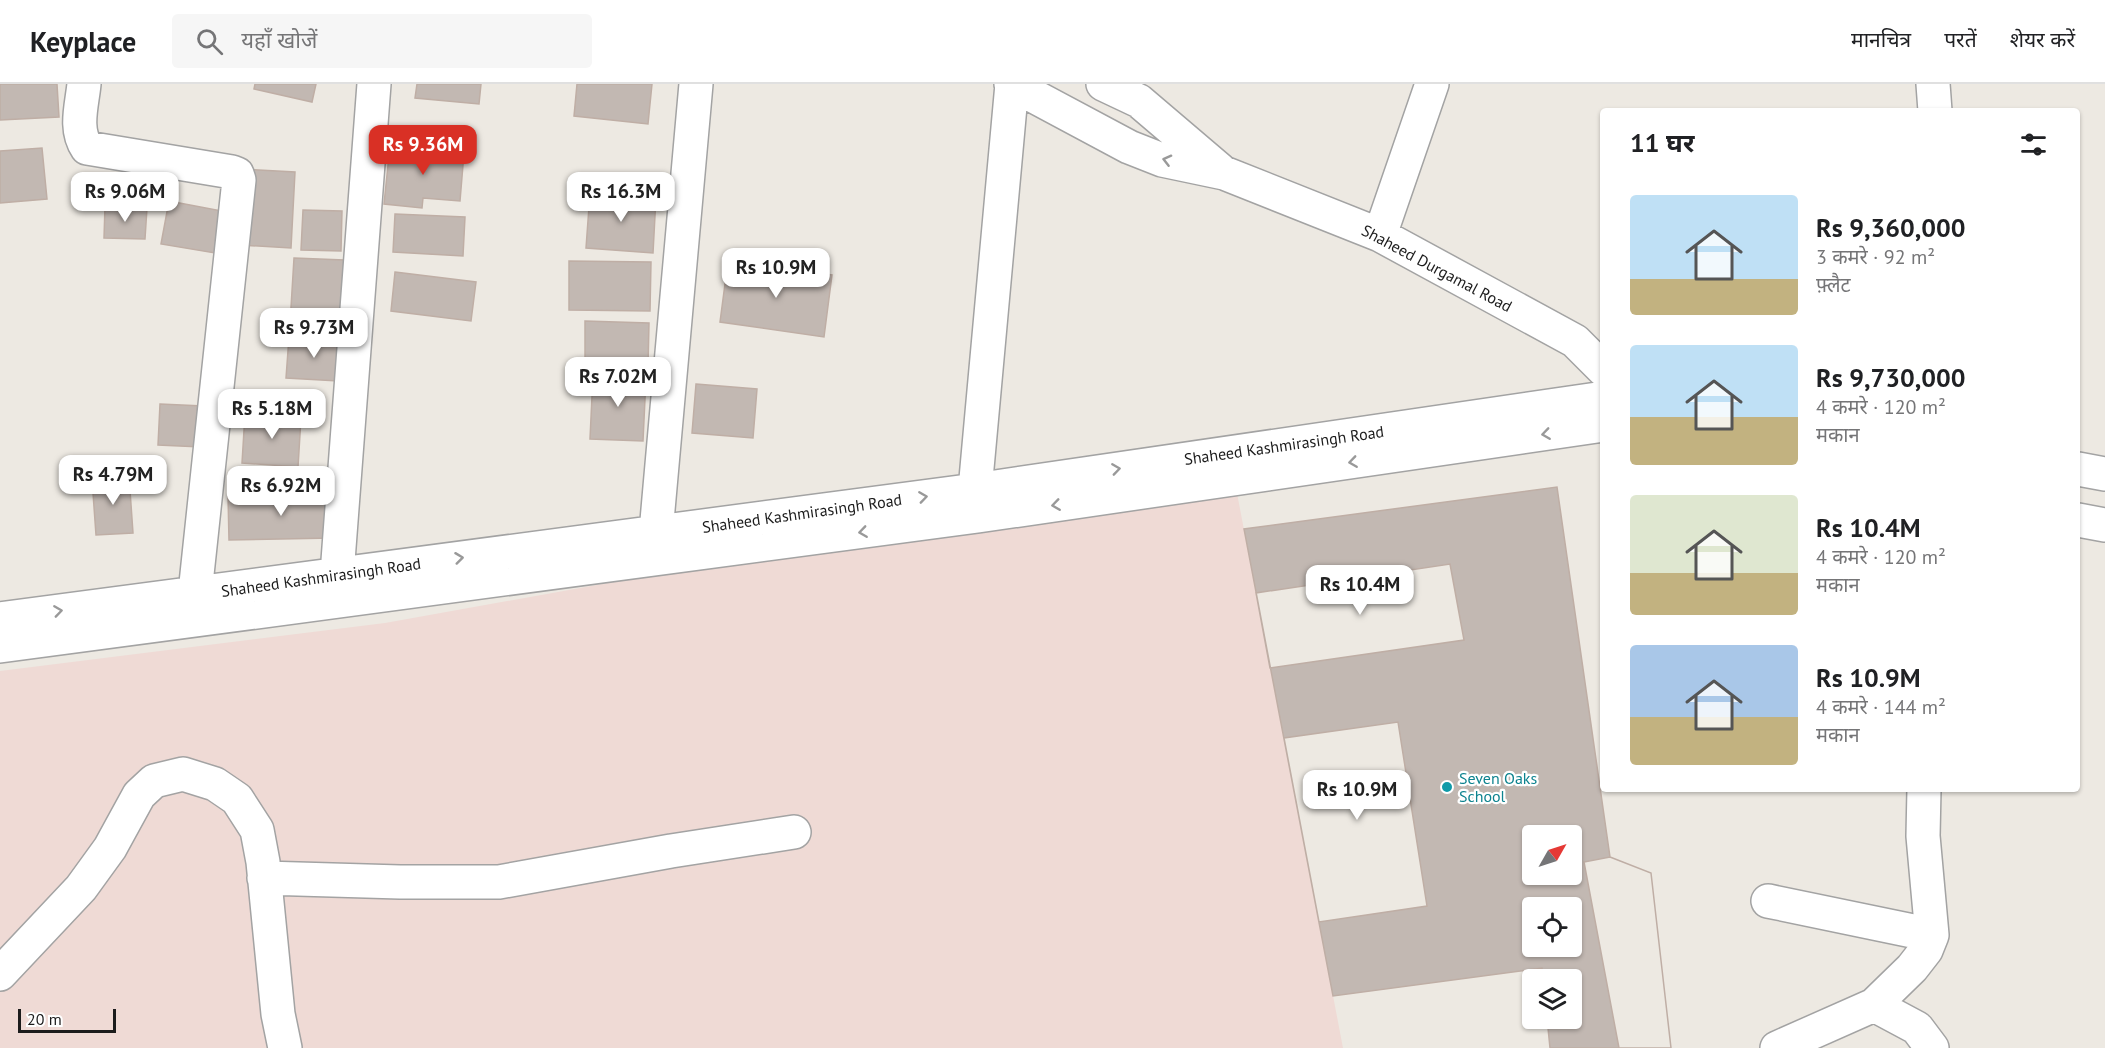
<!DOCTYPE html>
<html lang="hi">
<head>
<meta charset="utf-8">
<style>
  :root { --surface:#fff; --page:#f6f6f6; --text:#202124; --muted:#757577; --line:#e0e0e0; --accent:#d93025 }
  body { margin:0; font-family:"PT Sans","Noto Sans Devanagari",sans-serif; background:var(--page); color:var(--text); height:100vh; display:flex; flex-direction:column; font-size:22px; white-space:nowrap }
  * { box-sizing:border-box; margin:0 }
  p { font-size:20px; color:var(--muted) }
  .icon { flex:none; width:33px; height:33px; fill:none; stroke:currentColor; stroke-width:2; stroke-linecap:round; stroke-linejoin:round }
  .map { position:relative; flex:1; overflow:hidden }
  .drawer { position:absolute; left:1600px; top:24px; width:480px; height:684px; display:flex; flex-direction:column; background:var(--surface); border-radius:6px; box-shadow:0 2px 4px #0004 }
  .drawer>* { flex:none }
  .needle { width:39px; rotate:51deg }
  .buttons { position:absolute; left:1522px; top:741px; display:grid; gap:12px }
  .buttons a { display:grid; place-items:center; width:60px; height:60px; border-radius:6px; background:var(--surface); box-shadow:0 2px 4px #0004; font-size:30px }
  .scale { position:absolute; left:18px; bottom:15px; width:98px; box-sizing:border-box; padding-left:6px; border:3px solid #1c1c1c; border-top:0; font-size:16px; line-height:21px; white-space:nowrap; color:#1c1c1c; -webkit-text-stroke:4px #fff; paint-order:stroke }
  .price { position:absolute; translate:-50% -51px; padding:0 14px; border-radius:12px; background:#fff; color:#222; font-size:20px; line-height:39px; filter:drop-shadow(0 2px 3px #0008) }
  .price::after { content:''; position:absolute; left:50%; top:36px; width:18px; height:14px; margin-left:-9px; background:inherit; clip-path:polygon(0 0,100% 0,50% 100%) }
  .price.on { background:var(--accent); color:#fff }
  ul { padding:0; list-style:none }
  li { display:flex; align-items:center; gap:18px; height:150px; padding:0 30px }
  li span { display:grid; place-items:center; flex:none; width:168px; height:120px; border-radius:6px; color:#555 }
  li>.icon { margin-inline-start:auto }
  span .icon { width:72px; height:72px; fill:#fffc; stroke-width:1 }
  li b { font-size:26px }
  h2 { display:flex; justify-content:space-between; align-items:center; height:72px; padding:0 30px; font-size:26px }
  header { display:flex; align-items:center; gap:36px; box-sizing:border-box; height:84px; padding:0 30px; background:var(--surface); border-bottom:2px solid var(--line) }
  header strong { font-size:28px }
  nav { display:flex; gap:33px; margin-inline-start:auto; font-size:21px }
  .search { width:420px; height:54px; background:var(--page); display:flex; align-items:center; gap:15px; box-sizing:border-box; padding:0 21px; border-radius:6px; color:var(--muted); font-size:22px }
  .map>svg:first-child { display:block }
  .military { fill:#efdad5 }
  .building { fill:#c2b8b2; stroke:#bfaea5; stroke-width:1.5; fill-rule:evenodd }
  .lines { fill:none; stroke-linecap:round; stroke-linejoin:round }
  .minor-casing { stroke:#a3a3a3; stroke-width:36 }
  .minor { stroke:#fff; stroke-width:33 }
  .oneway { stroke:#999 }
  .culture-dot { fill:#0f9aa8; stroke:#fff; stroke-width:2 }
  .labels { text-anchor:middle; stroke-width:4.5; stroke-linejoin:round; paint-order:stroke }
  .street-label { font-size:16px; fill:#1c1c1c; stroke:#fff }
  .culture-label { font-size:16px; fill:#0d838f; stroke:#fff; text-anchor:start }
</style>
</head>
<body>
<header>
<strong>Keyplace</strong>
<div class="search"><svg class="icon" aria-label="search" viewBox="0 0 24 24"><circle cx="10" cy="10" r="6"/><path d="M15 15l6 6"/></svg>यहाँ खोजें</div>
<nav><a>मानचित्र</a><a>परतें</a><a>शेयर करें</a></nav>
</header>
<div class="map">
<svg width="2105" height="964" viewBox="0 0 2105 964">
  <rect width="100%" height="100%" fill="#ede9e2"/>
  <path class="military" d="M1232,383L1343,964H0V587L385,539L713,480Z"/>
  <path class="building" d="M0,0H57L59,33L0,36Z
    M255,0H316L312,18L254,5Z
    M417,0H481L479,20L415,14Z
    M577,0H652L648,40L574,32Z
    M390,62L464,69L460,117L423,114L422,124L384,120Z
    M42,64L47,115L0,119V67Z
    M243,85L295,88L291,164L239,161Z
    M590,109L656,113L653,169L586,164Z
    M169,117L222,127L215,169L161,160Z
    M105,122L147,124L145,155L104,154Z
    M303,126L342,127L341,167L301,166Z
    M395,130L465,133L463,172L393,168Z
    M294,174L344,176L342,242L290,240Z
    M569,177L651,178L650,227L569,226Z
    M728,177L832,191L824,253L720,238Z
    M395,188L476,198L471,237L391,227Z
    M585,237L649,239L648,282L585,280Z
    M289,253L341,256L338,297L286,294Z
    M593,291L646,294L643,357L590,355Z
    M696,300L757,305L753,354L692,349Z
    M160,320L203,322L201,363L158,361Z
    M245,330L301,334L298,383L242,379Z
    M129,392L133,449L96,451L92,395Z
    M1557,403L1610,773L1651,789L1671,964H1550L1547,934H1572V896H1543L1542,884L1333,912L1244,445ZM1533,752H1572V790H1533ZM1533,824H1572V862H1533Z
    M333,410V454L229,456L228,412Z
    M1450,480L1464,556L1270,584L1256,509Z
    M1398,638L1427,822L1319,838L1284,654Z
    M1610,773L1651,789L1671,964H1619L1584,778Z"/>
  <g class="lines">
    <g class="minor-casing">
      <path id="minor" d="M84,0C82,21 74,45 87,64L232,88L237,90L239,96L195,509
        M1011,0L1129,63L1162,76L1224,89L1380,151L1575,257L1604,286
        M1103,0L1139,17L1220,86
        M1933,0L1935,27
        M1380,151L1432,0
        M2078,385L2105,390
        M975,406L1012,0
        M2078,436L2105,441
        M656,448L696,0
        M337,490L374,0
        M0,535L975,406L1604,314
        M0,562L978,432L1604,341
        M264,794L400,798H499L671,767L794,748
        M1768,817L1932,851
        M0,890L81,804L110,764L139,711L154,697L183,690L215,700L237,715L257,746L263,778L278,930L285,964
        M1874,921L1917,944L1932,964
        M1777,964L1874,921L1912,884L1926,866L1932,851L1923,752L1924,705"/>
    </g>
    <use href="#minor" class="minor"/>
  </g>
  <defs><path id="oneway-chevron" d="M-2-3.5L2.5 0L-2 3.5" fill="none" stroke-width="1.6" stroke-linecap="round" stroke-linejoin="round" transform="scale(1.5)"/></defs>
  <g class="oneway">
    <use href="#oneway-chevron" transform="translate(1167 76) rotate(-166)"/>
    <use href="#oneway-chevron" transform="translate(1546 350) rotate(172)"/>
    <use href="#oneway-chevron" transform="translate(1353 378) rotate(172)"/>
    <use href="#oneway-chevron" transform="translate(1116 385) rotate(-8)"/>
    <use href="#oneway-chevron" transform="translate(923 413) rotate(-8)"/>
    <use href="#oneway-chevron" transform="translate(1056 421) rotate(172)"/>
    <use href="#oneway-chevron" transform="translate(863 448) rotate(172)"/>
    <use href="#oneway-chevron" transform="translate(459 474) rotate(-7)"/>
    <use href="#oneway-chevron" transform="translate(58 527) rotate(-8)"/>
  </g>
  <circle class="culture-dot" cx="1447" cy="703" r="6"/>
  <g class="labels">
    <g class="street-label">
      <text transform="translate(1437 184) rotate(28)" y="6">Shaheed Durgamal Road</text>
      <text transform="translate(1284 361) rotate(-8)" y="6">Shaheed Kashmirasingh Road</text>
      <text transform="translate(802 429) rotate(-8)" y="6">Shaheed Kashmirasingh Road</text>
      <text transform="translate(321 493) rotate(-8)" y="6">Shaheed Kashmirasingh Road</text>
    </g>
    <g class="culture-label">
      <text x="1459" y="700">Seven Oaks<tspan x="1459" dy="18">School</tspan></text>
    </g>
  </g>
</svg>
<div class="buttons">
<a><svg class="needle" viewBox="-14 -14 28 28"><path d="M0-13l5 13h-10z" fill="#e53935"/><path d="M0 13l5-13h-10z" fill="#757577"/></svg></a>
<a><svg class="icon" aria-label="locate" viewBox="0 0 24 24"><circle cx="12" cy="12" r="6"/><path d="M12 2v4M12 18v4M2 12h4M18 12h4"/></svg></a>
<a><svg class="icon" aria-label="layers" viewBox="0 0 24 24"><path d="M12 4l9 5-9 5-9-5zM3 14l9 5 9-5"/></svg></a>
</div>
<div class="scale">20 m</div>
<b class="price on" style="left:423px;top:92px">Rs 9.36M</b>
<b class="price" style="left:125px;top:139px">Rs 9.06M</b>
<b class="price" style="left:621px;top:139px">Rs 16.3M</b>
<b class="price" style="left:776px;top:215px">Rs 10.9M</b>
<b class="price" style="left:314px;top:275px">Rs 9.73M</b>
<b class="price" style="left:618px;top:324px">Rs 7.02M</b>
<b class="price" style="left:272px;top:356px">Rs 5.18M</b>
<b class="price" style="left:113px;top:422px">Rs 4.79M</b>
<b class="price" style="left:281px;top:433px">Rs 6.92M</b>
<b class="price" style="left:1360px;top:532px">Rs 10.4M</b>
<b class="price" style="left:1357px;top:737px">Rs 10.9M</b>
<section class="drawer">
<h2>11 घर<svg class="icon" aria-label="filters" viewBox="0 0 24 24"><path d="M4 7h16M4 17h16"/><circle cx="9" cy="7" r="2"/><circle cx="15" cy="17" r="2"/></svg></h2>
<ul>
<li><span style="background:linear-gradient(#bfe0f5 70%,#c2b280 0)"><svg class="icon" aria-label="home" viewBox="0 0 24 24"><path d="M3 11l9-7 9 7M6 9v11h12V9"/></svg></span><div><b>Rs 9,360,000</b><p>3 कमरे · 92 m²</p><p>फ़्लैट</p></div></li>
<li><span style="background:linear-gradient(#bfe0f5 60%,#c2b280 0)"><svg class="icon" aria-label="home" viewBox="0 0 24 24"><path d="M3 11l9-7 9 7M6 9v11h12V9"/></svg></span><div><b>Rs 9,730,000</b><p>4 कमरे · 120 m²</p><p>मकान</p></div></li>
<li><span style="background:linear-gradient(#dfe7d0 65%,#c2b280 0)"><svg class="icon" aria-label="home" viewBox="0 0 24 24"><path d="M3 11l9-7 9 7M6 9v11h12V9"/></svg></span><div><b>Rs 10.4M</b><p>4 कमरे · 120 m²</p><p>मकान</p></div></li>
<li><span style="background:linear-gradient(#a9c7e8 60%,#c2b280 0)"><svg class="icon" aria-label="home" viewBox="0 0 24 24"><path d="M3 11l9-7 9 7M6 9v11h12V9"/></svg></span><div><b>Rs 10.9M</b><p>4 कमरे · 144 m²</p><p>मकान</p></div></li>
</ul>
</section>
</div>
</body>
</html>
